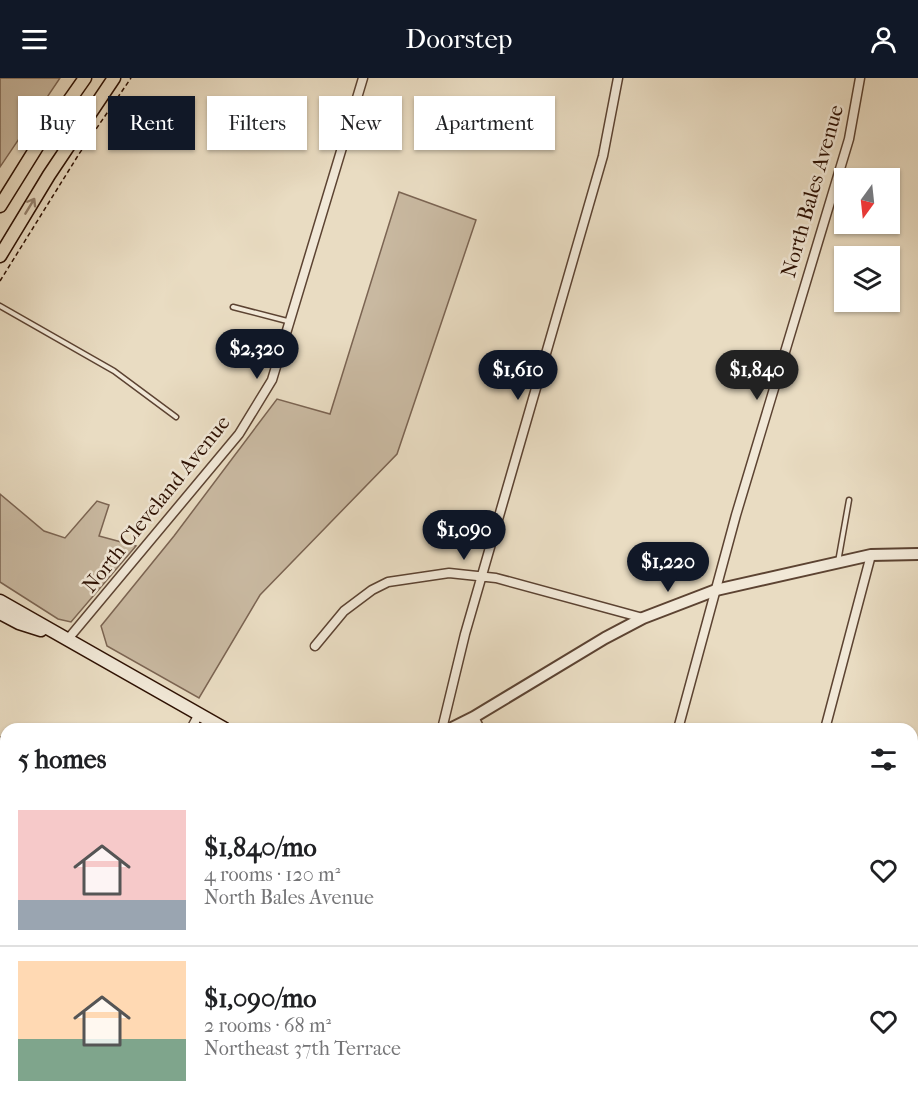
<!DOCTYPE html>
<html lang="en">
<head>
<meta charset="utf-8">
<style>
  :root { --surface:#fff; --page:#f6f6f6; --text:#202124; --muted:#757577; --line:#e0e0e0; --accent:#111827 }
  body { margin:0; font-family:"IM FELL French Canon",serif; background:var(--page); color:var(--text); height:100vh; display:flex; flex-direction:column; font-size:22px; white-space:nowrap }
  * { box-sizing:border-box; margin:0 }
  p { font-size:20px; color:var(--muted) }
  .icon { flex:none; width:33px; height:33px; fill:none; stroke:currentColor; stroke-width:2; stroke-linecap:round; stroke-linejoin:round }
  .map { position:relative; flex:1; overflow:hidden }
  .side { position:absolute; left:0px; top:645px; width:918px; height:386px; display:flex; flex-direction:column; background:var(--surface); border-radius:18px 18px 0 0; box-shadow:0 2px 4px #0004 }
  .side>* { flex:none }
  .top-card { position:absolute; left:18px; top:18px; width:600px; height:54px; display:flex; gap:12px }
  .needle { width:39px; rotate:195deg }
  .controls { position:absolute; left:834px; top:90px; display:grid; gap:12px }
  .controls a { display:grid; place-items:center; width:66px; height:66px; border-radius:0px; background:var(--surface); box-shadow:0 2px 4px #0004; font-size:30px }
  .price { position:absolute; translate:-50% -51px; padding:0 14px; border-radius:21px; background:var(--accent); color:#fff; font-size:20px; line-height:39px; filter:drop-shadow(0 2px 3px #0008) }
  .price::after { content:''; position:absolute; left:50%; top:36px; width:18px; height:14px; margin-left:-9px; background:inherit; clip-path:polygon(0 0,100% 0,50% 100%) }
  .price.active { background:#222; color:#fff }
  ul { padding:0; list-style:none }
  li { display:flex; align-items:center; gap:18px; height:150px; padding:0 18px }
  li+li { border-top:2px solid var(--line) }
  li span { display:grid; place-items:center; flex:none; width:168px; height:120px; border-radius:0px; color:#555 }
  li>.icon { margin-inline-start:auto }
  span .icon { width:72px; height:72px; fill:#fffc; stroke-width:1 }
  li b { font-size:26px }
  h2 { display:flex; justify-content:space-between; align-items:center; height:72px; padding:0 18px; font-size:26px }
  .chip { padding:0 21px; border-radius:0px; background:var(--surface); box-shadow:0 2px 4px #0004; font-size:21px; line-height:54px }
  .chip.active { background:var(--accent); color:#fff }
  header { display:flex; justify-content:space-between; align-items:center; height:78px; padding:0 18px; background:var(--accent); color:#fff; font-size:27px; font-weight:600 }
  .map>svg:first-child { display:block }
  .green { fill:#c9b9a1; stroke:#7b6452; stroke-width:1.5 }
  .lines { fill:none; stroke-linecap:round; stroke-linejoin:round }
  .service-casing { stroke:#5c4332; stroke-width:7 }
  .minor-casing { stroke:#5c4332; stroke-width:11 }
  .tertiary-casing { stroke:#5c4332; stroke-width:14 }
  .secondary-casing { stroke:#2d1002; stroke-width:15 }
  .primary-casing { stroke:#2d1002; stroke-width:15 }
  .path { stroke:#2d1002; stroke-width:1.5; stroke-dasharray:4.5 3; stroke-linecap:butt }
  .service { stroke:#f1e8d7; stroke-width:4 }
  .minor { stroke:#f1e8d7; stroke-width:8 }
  .tertiary { stroke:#f1e8d7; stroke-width:10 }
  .secondary { stroke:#f1e8d7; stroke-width:12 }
  .primary { stroke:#e9dcc2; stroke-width:12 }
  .oneway { stroke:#94806c }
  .labels { text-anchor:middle; stroke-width:5; stroke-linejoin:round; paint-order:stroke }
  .street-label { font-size:21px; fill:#2d1002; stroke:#f1e8d7 }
</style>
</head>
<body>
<header><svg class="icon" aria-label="menu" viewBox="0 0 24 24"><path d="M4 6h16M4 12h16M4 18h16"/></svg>Doorstep<svg class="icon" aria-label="person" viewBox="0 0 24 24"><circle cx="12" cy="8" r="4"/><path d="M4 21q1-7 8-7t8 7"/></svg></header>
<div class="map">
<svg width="918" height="1030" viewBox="0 0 918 1030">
  <rect width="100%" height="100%" fill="#e9dcc2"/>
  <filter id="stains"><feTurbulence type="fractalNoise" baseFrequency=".00333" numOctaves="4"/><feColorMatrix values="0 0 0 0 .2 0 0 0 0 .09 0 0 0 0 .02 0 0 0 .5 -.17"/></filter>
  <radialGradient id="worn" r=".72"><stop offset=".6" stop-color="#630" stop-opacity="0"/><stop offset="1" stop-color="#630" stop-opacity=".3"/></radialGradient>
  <path class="green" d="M0,0H60L0,89Z
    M399,114L476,142L397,376L260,517L199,620L107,568L101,548L174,458L277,321L330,336Z
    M0,416L44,453L65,460L97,423L109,427L99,458L136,468L71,544L58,541L0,504Z"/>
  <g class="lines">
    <g class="service-casing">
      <path id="service" d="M0,228L114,293L176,339
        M233,229L291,244
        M838,484L849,422
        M0,662L6,660
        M0,728L6,730"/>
    </g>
    <g class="minor-casing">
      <path id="minor" d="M68,561L239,356L272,302L363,0
        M315,568L344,533L372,512L388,504L449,495L496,500L643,540
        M474,639L480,651
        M191,651L199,636
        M442,651L465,556L603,78L618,0
        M678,651L736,437L849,61L860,0
        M825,651L871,477
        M912,736L918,738
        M0,800L6,801
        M912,969L918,962
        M267,1024L270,1030
        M693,1024L695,1030
        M70,1030L72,1024
        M859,1030L864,1024"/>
    </g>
    <g class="tertiary-casing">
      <path id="tertiary" d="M450,651L474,639L605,560L643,540L716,512L871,477L918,476"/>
    </g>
    <g class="secondary-casing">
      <path id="secondary" d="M0,523L225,651
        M0,535L19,545L41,552
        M912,906H918"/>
    </g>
    <g class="primary-casing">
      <path id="primary" d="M0,128L38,67L85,0
        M0,178L49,97L114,0"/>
    </g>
    <path class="path" d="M0,203L79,76L131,0"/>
    <use href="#service" class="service"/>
    <use href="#minor" class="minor"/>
    <use href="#tertiary" class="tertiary"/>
    <use href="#secondary" class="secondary"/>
    <use href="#primary" class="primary"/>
  </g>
  <defs><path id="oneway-shaft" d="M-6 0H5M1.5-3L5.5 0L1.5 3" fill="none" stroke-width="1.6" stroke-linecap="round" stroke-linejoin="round" transform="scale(1.5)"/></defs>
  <use class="oneway" href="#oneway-shaft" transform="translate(30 128) rotate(-59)"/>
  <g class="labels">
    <g class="street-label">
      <text transform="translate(812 113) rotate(-74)" y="7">North Bales Avenue</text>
      <text transform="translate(156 426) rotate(-51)" y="7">North Cleveland Avenue</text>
    </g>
  </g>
  <rect width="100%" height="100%" filter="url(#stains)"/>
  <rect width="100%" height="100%" fill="url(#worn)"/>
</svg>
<div class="controls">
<a><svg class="needle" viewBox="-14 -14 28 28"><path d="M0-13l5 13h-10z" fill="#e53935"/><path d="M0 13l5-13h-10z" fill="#757577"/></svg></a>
<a><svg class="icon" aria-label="layers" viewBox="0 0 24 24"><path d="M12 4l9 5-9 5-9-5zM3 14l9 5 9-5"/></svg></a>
</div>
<b class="price" style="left:257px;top:302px">$2,320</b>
<b class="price" style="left:518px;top:323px">$1,610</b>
<b class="price active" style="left:757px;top:323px">$1,840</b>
<b class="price" style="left:464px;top:483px">$1,090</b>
<b class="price" style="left:668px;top:515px">$1,220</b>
<div class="top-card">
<a class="chip">Buy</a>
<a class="chip active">Rent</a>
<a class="chip">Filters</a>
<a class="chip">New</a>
<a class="chip">Apartment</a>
</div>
<section class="side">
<h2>5 homes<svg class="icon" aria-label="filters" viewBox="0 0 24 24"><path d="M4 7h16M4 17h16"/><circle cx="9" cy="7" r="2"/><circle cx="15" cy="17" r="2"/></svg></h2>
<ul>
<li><span style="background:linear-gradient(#f6c9c9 75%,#9aa5b1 0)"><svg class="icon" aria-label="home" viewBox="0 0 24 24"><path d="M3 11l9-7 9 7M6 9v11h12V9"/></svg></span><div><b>$1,840/mo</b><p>4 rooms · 120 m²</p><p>North Bales Avenue</p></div><svg class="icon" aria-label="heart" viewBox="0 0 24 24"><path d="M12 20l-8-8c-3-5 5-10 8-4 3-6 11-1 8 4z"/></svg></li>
<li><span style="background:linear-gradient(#ffd9b3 65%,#7fa58c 0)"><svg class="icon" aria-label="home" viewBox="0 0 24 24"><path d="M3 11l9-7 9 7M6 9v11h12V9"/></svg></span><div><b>$1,090/mo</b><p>2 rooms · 68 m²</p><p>Northeast 37th Terrace</p></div><svg class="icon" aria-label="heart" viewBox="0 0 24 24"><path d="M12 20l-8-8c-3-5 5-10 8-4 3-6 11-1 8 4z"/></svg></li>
</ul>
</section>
</div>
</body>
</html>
